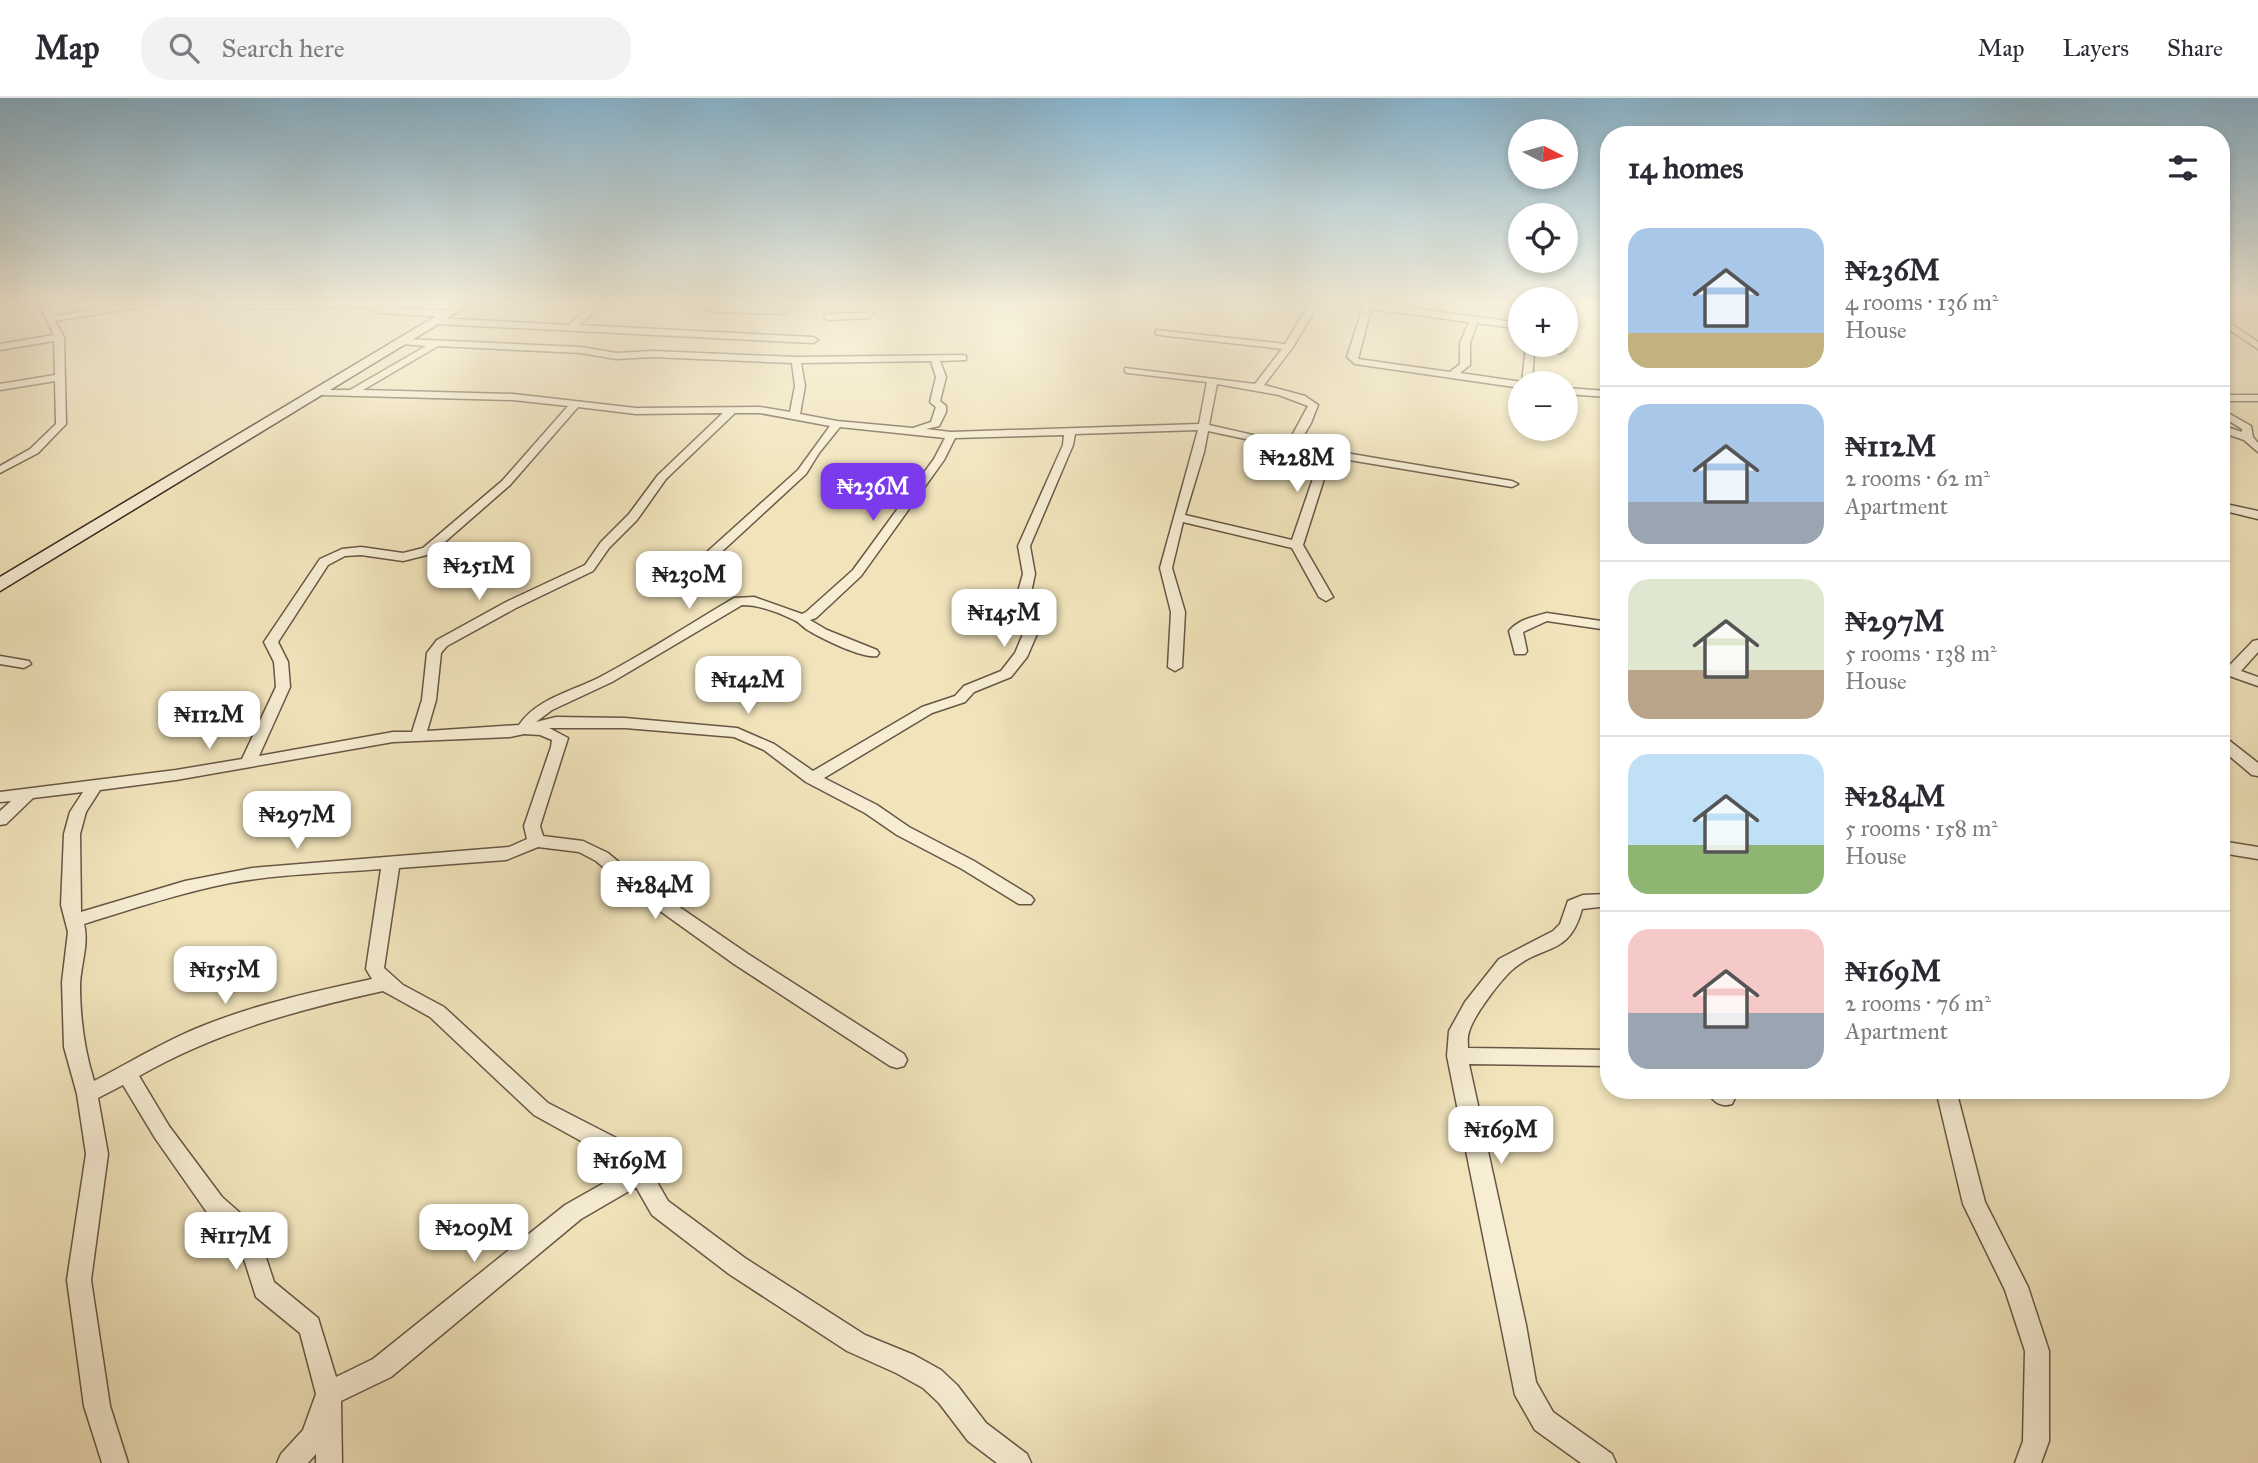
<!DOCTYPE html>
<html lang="en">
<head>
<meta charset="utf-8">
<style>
  :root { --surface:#fff; --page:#f2f2f3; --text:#2b2b33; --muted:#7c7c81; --line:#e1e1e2; --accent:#7c3aed }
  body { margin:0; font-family:"IM FELL Great Primer",serif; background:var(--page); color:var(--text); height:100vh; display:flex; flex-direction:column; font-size:26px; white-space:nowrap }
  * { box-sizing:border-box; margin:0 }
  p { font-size:23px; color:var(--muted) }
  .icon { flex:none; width:38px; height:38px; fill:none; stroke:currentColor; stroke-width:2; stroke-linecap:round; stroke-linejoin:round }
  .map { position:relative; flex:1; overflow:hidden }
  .details { position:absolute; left:1600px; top:28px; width:630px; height:973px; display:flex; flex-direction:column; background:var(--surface); border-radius:28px; box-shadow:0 4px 10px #0003 }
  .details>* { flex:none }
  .needle { width:46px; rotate:96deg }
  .fabs { position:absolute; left:1508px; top:21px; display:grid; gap:14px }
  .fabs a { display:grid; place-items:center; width:70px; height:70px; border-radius:50%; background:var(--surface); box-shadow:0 4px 10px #0003; font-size:35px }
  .price { position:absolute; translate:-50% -60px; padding:0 16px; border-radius:14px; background:#fff; color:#222; font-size:23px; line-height:46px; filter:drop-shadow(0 2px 4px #0008) }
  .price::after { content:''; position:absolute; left:50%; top:42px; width:21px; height:16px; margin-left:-10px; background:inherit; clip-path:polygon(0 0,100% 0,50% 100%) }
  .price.selected { background:var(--accent); color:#fff }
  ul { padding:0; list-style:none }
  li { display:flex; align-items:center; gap:21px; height:175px; padding:0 28px }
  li+li { border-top:2px solid var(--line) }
  li span { display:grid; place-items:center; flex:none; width:196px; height:140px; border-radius:21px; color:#555 }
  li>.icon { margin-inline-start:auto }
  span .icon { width:84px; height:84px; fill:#fffc; stroke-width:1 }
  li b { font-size:30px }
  h2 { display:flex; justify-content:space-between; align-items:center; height:84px; padding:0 28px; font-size:30px }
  header { display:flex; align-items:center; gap:42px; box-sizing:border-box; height:98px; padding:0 35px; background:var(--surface); border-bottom:2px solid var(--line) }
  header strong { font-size:33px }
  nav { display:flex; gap:38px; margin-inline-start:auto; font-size:24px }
  .search { width:490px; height:63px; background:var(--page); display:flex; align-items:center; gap:18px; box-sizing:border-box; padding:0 24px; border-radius:28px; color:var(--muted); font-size:26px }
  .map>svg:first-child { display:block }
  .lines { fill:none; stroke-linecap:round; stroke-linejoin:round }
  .street-casing { stroke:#685645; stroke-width:3 }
  .secondary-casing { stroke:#3a271e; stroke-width:3 }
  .street { fill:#f6edd3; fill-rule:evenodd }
  .secondary { fill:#f6edd3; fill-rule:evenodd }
</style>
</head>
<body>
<header>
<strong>Map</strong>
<div class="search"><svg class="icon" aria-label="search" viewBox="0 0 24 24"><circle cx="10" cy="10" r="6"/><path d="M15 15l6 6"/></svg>Search here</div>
<nav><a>Map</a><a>Layers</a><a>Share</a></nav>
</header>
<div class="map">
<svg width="2258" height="1365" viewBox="0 0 2258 1365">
  <rect width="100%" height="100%" fill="#f1e4bb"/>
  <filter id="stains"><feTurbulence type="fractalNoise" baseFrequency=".00286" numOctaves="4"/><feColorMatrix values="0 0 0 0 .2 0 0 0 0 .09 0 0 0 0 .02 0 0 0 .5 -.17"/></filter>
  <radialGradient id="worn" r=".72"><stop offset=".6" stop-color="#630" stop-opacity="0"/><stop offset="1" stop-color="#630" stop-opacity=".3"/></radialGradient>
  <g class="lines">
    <g class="street-casing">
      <path id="street" d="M37,203H45L53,218L152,203H176L55,223L64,239L66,326L38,355L0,375V368L30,351L56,326L55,283L0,292V286L55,277L54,243L0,252V246L54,237Z
        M220,203L241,205L367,203L381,209L449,213L453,216L449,219L379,215L366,209L240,211Z
        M596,203H606L579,227L813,239L818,242L813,245L437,226L433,223L437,220L569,227Z
        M786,203H795L783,216C771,215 709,215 705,212L733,207L781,210Z
        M866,203H874L873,215L869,220L828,222L824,219L828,216L864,215Z
        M1311,203H1320L1293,249L1264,287L1305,298L1318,307L1311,325L1298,347L1512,383L1518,386L1512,389L1331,359L1303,447L1333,499L1326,503L1319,499L1292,450L1183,424L1172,470L1185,514L1182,569L1175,573L1168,569L1171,514L1160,470L1198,332L1075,336L1073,347L1030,448L1035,476L1029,504L1037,536L1027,559L1011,579L974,594L965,604L932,615L824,680L877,707L909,729L974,763L1031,798L1034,802L1031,806H1019L962,771L897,737L865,715L806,684L764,652L734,639L625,630H549L568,640L540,728L543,738L583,743L608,755L640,782L748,856L904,956L907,962L904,968L897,970L890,968L734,866L628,790L596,763L579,754L538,749L506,762L399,770L384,870L403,887L444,909L548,1005L624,1044L641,1056L668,1103L745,1160L865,1237L914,1257L941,1272L957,1287L986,1325L1027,1356L1031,1365H997L968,1343L939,1305L923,1290L896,1275L847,1253L729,1176L652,1117L636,1089L581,1121L391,1279L341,1303L342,1365H316V1356L308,1365H277L281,1356L303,1332L316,1296L300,1235L256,1199L238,1142L206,1113L155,1040L123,987L98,1000L108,1056L91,1182L110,1308L128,1365H102L84,1308L67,1182L86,1056L77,996L64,949L62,884L68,834L61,807L64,736L70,714L83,694L33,700L6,726L0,727V713L11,703L0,704V694L176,672L242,661L276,589L274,564L264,544L320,461L342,451L361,449L403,455L423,450L502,383L568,308L513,302L321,297L317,296V292H350L426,248L402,246L400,244L405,241L581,249L616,255L653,253L796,259L963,257L966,258V262L940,263L946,279L940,303L946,308V314L939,328L926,331L951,334L1199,326L1207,284L1128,275L1125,274V270L1255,286L1282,251L1159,237L1156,236V232L1285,246ZM438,248L581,255L616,261L653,259L792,265L795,288L790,314L760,309L636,310L513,296L363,292ZM931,263L936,279L930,304L936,309L931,324L913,330L837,323L800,316L805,288L801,265ZM1217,286L1279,297L1308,308L1288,345L1209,327ZM578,309L636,316L723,315L658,377L629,416L601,444L585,467L506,504L437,542L427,555L422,602L412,634H393L259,658L290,589L288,564L278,544L328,467L345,458L361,457L403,463L431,456L510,387ZM735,315H760L830,328L798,372L708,453L706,456L712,460L716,459L806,376L819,355L840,329L945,340L934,361L853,472L806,514L802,516L754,499L734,500C690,526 647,554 602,578C574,593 537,600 519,627L427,633L436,602L441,555L447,548L516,510L593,473L609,450L637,422L666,381ZM1208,333L1321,357L1292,442L1185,417L1204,354ZM1064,337L1063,347L1018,448L1023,476L1015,504L1023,536L1015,555L1001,573L964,588L955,598L922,609L813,673L774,646L737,630L625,620L556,619L536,624L552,612L612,584L742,507C759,507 778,514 794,522C799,524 802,528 806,531C820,540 863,561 877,558L879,555L877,552L827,532L810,522L816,520L861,478L944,362L955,340ZM524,636L540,637L552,642L551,649L524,728L527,741L509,749L252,770L185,783L81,814L80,736L86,714L100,692L176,682L393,644L510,639ZM381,771L366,871L372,881C312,894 252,907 195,931C160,946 127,966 94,983C84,951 80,919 80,886C81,866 89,845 84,826C132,811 180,795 230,785C280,776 331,775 381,771ZM383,893L430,919L534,1017L608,1058L627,1072L565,1107L373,1261L336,1279L318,1220L274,1184L256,1129L222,1099L169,1028L139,978C216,934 297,912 383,893Z
        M1330,203L1368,204L1521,225V231L1477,225L1470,245V267L1460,275L1522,284L1526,249L1564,247L1566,252L1561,255L1534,254L1532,285H1521V290L1355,266L1347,259L1363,209ZM1371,211L1469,224L1460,245V266L1450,274L1358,261Z
        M2221,219L2258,244V251L2221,226Z
        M1566,290L1608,293V299L1566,296Z
        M2221,297H2258V303H2221Z
        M2221,311L2251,328L2253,339L2258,345V354L2244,342L2221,334V327L2242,334V331L2221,318Z
        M2221,405L2258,413V421L2221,412Z
        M1547,515L1608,524V532L1547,523L1523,534L1527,553L1525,556H1515L1509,533C1519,521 1533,519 1547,515Z
        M2258,542V554L2241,573L2258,579V588L2221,575V566L2229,568L2253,543Z
        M0,558L29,563L31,566L24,570L0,566Z
        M2221,638L2226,640L2258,665V678L2252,677L2221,651Z
        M2221,743L2258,749V761L2221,755Z
        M1608,796V808L1582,811C1569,860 1542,845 1512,872C1500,883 1473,918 1469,934C1467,939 1468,945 1468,950L1608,952V968L1469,966L1526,1227L1536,1284L1553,1314L1612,1356L1616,1365H1581L1535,1332L1515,1297L1447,958L1449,933L1465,904L1499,861L1553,833L1560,826L1568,803L1583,797Z
        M1707,992H1731L1735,1000L1732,1006C1720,1010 1712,1003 1707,992Z
        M1936,992H1956L1985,1104L2028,1189L2049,1253V1343L2041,1365H2015L2023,1343L2025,1253L2005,1192L1963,1106Z"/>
    </g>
    <g class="secondary-casing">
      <path id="secondary" d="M461,203H476L0,493V479Z"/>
    </g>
    <use href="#street" class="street"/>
    <use href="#secondary" class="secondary"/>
  </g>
  <linearGradient id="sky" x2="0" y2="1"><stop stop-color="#89b8d4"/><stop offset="0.52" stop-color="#f9f3e0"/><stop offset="1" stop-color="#f9f3e0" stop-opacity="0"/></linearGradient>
  <rect width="2258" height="394" fill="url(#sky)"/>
  <rect width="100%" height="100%" filter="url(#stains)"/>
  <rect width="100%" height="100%" fill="url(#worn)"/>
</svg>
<div class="fabs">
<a><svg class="needle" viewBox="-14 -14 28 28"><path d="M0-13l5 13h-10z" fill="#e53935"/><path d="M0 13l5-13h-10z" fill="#7c7c81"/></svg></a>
<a><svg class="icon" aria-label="locate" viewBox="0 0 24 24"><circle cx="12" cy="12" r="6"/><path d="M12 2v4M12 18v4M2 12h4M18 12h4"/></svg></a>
<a>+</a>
<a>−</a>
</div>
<b class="price" style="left:1297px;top:396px">₦228M</b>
<b class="price selected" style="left:873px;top:425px">₦236M</b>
<b class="price" style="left:479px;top:504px">₦251M</b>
<b class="price" style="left:689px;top:513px">₦230M</b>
<b class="price" style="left:1004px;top:551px">₦145M</b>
<b class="price" style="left:748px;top:618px">₦142M</b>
<b class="price" style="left:209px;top:653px">₦112M</b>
<b class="price" style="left:297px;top:753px">₦297M</b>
<b class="price" style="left:655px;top:823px">₦284M</b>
<b class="price" style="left:225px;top:908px">₦155M</b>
<b class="price" style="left:1501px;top:1068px">₦169M</b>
<b class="price" style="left:630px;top:1099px">₦169M</b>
<b class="price" style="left:474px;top:1166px">₦209M</b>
<b class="price" style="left:236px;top:1174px">₦117M</b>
<section class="details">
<h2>14 homes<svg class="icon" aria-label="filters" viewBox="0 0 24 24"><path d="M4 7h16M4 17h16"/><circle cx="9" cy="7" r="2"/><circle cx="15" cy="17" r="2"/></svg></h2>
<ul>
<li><span style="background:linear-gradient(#a9c7e8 75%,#c2b280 0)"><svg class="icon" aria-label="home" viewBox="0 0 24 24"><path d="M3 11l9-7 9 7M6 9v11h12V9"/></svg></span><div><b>₦236M</b><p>4 rooms · 136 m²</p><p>House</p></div></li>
<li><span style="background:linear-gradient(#a9c7e8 70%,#9aa5b1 0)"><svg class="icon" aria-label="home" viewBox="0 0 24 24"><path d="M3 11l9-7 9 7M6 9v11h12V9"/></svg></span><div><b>₦112M</b><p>2 rooms · 62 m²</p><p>Apartment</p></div></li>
<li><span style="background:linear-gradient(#dfe7d0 65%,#b9a48a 0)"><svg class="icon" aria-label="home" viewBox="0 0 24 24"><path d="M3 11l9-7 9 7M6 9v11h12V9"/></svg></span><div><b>₦297M</b><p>5 rooms · 138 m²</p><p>House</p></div></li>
<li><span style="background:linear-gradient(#bfe0f5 65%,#8fb573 0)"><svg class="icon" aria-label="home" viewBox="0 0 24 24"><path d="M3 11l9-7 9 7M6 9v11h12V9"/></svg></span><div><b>₦284M</b><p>5 rooms · 158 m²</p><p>House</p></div></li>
<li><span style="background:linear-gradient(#f6c9c9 60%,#9aa5b1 0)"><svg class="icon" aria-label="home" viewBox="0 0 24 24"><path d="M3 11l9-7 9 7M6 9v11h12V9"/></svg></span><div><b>₦169M</b><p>2 rooms · 76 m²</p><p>Apartment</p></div></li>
</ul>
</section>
</div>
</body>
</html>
